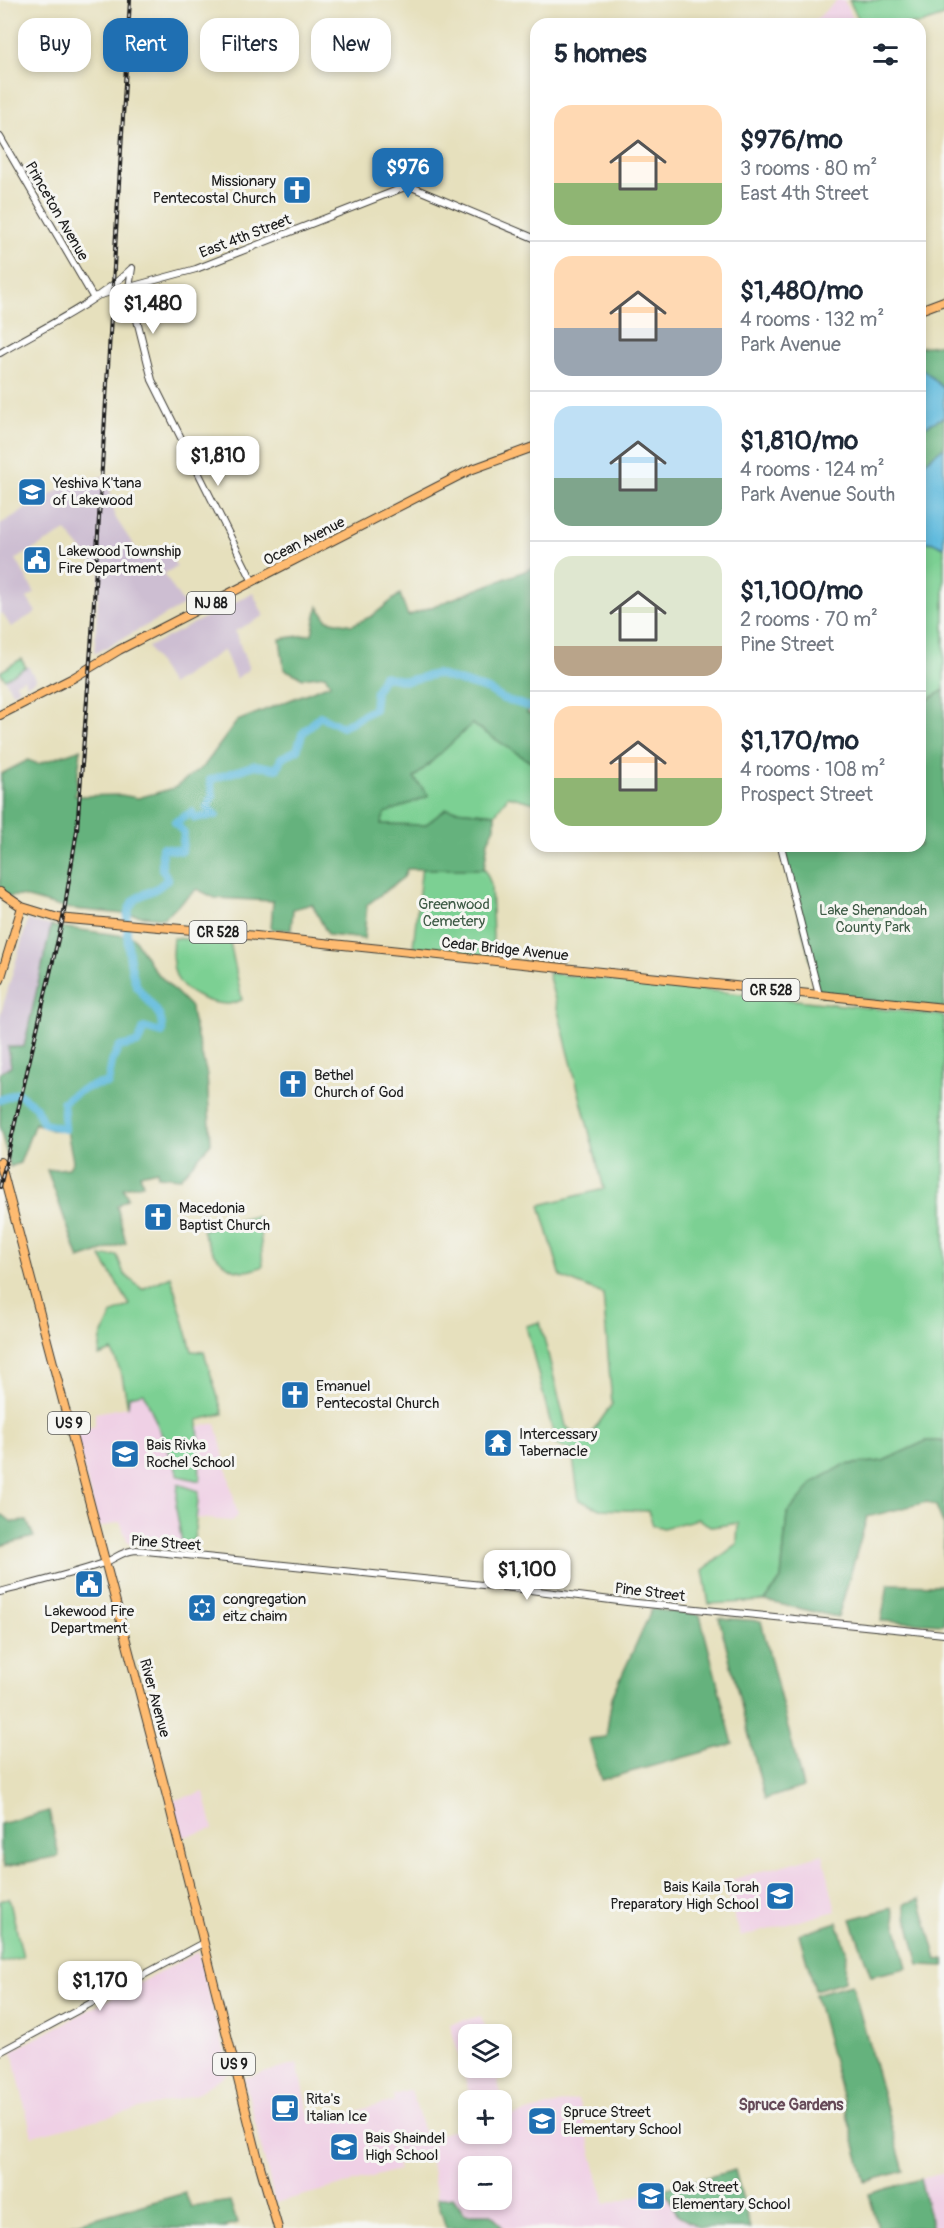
<!DOCTYPE html>
<html lang="en">
<head>
<meta charset="utf-8">
<style>
  :root { --surface:#fff; --page:#f2f2f3; --text:#1f2937; --muted:#747a83; --line:#e0e1e3; --accent:#1f6fb2 }
  body { margin:0; font-family:Pangolin,sans-serif; background:var(--page); color:var(--text); height:100vh; display:flex; flex-direction:column; font-size:22px; white-space:nowrap }
  * { box-sizing:border-box; margin:0 }
  p { font-size:20px; color:var(--muted) }
  .icon { flex:none; width:33px; height:33px; fill:none; stroke:currentColor; stroke-width:2; stroke-linecap:round; stroke-linejoin:round }
  .map { position:relative; flex:1; overflow:hidden }
  .side { position:absolute; left:530px; top:18px; width:396px; height:834px; display:flex; flex-direction:column; background:var(--surface); border-radius:18px; box-shadow:0 3px 9px #0003 }
  .side>* { flex:none }
  .top-card { position:absolute; left:18px; top:18px; width:422px; height:54px; display:flex; gap:12px }
  .tools { position:absolute; left:458px; top:2024px; display:grid; gap:12px }
  .tools a { display:grid; place-items:center; width:54px; height:54px; border-radius:12px; background:var(--surface); box-shadow:0 3px 9px #0003; font-size:30px }
  .price { position:absolute; translate:-50% -51px; padding:0 14px; border-radius:12px; background:#fff; color:#222; font-size:20px; line-height:39px; filter:drop-shadow(0 2px 3px #0008) }
  .price::after { content:''; position:absolute; left:50%; top:36px; width:18px; height:14px; margin-left:-9px; background:inherit; clip-path:polygon(0 0,100% 0,50% 100%) }
  .price.on { background:var(--accent); color:#fff }
  ul { padding:0; list-style:none }
  li { display:flex; align-items:center; gap:18px; height:150px; padding:0 24px }
  li+li { border-top:2px solid var(--line) }
  li span { display:grid; place-items:center; flex:none; width:168px; height:120px; border-radius:18px; color:#555 }
  li>.icon { margin-inline-start:auto }
  span .icon { width:72px; height:72px; fill:#fffc; stroke-width:1 }
  li b { font-size:26px }
  h2 { display:flex; justify-content:space-between; align-items:center; height:72px; padding:0 24px; font-size:26px }
  .chip { padding:0 21px; border-radius:18px; background:var(--surface); box-shadow:0 3px 9px #0003; font-size:21px; line-height:54px }
  .chip.on { background:var(--accent); color:#fff }
  .map>svg:first-child { display:block }
  .built { fill:#efd0e5; fill-rule:evenodd }
  .industrial { fill:#cdbed2 }
  .green { fill:#7cd093; stroke:#4c7658; stroke-width:1.5 }
  .forest { fill:#65b27d; stroke:#40674c; stroke-width:1.5 }
  .water { fill:#5fbadd; stroke:#3e6b7c; stroke-width:1.5 }
  .lines { fill:none; stroke-linecap:round; stroke-linejoin:round }
  .river { stroke:#5fbadd; stroke-width:8 }
  .tertiary-casing { stroke:#3a3934; stroke-width:8 }
  .primary-casing { stroke:#3a3934; stroke-width:10 }
  .trunk-casing { stroke:#3a3934; stroke-width:10 }
  .tertiary { stroke:#fff; stroke-width:6 }
  .primary { stroke:#febb71; stroke-width:8 }
  .trunk { stroke:#febb71; stroke-width:8 }
  .rail-casing { stroke:#1c1c1c; stroke-width:4 }
  .rail { stroke:#f6f6f2; stroke-width:1.5; stroke-dasharray:4.5; stroke-linecap:butt }
  .labels { text-anchor:middle; stroke-width:6; stroke-linejoin:round; paint-order:stroke }
  .shield { fill:#f6f6f2; stroke:#5d5d5c; stroke-width:1.5 }
  .shield-label { font-size:14px; font-weight:bold; fill:#1c1c1c }
  .poi-label { font-size:15px; fill:#1c1c1c; stroke:#f6f6f2; text-anchor:start }
  .street-label { font-size:15px; fill:#1c1c1c; stroke:#f6f6f2 }
  .park-label { font-size:15px; fill:#3e5b46; stroke:#f6f6f2 }
  .neighbourhood-label { font-size:16px; font-weight:bold; fill:#654a58; stroke:#f6f6f2 }
</style>
</head>
<body>
<div class="map">
<svg width="944" height="2228" viewBox="0 0 944 2228">
  <rect width="100%" height="100%" fill="#f6f6f2"/>
  <filter id="ink" filterUnits="userSpaceOnUse"><feTurbulence type="fractalNoise" baseFrequency=".0167" numOctaves="2"/><feDisplacementMap in="SourceGraphic" scale="12" xChannelSelector="R" yChannelSelector="G"/><feConvolveMatrix kernelMatrix="1 2 1 2 8 2 1 2 1" color-interpolation-filters="sRGB"/></filter>
  <filter id="wash" filterUnits="userSpaceOnUse"><feTurbulence type="fractalNoise" baseFrequency=".008" numOctaves="4" result="noise"/><feDisplacementMap in="SourceGraphic" scale="24" xChannelSelector="R" yChannelSelector="G"/><feGaussianBlur stdDeviation="1.35" result="paint"/><feColorMatrix in="noise" values="0 0 0 0 0 0 0 0 0 0 0 0 0 0 0 0 0 1.4 0 .05"/><feComposite in="paint" operator="in"/></filter>
  <g filter="url(#wash)">
    <rect width="100%" height="100%" fill="#e6e0bd"/>
    <path class="built" d="M837,0H844L856,24H811Z
      M144,1393L179,1476L200,1480L198,1427L216,1423L238,1516L232,1521L196,1518L199,1491L176,1508L182,1543H128L120,1522L99,1528L74,1432L95,1426V1413L128,1407V1396Z
      M204,1792L213,1829L179,1838L170,1801Z
      M823,1854L836,1911L741,1937L723,1882Z
      M198,1952L230,2072L194,2095L32,2136L12,2051Z
      M481,2016L486,2034H468V2067H494L507,2117L578,2099L605,2204L664,2189L678,2216L700,2228H503L492,2214L465,2215L453,2197L437,2199L430,2156L396,2165L398,2170L275,2203L244,2078L297,2064L311,2123L394,2101L393,2095L411,2090L426,2139L468,2125V2133H501V2100H471L450,2024ZM468,2166H501V2199H468Z
      M944,2173V2228H933L920,2179Z"/>
    <path class="industrial" d="M107,475L115,517L140,555L160,546L177,566L164,574L184,605L94,654L100,571L66,531L16,559L35,593L27,598L36,612L11,627L2,613L0,614V524L65,486Z
      M253,593L264,616L235,631L249,669L236,679L224,650L171,685L148,647Z
      M28,666L36,680L27,685L24,679L16,683L19,689L12,693L5,679Z
      M28,920L51,926L24,1047L11,1066L0,1073V1016Z"/>
    <path class="green" d="M849,0H944V16L920,24H861Z
      M920,541L935,543L944,547V690L920,705Z
      M21,659L26,667L5,679L0,672Z
      M472,723L535,765V803L508,796L495,814L446,809L425,825L380,824L385,813L429,796L414,778Z
      M422,865L484,867L491,884L493,937L491,957L413,947Z
      M173,938L230,942L242,1000C238,1001 233,1004 228,1004C210,1004 183,994 176,976C171,963 172,951 173,938Z
      M548,973L944,1016V1441H926L883,1461L844,1465L787,1514L781,1579L765,1601L709,1604L703,1570L737,1544L738,1523L712,1527L698,1519L663,1528L653,1525L648,1511L600,1509L579,1500L572,1451L556,1445L526,1326L540,1322L566,1426L585,1443L612,1404L603,1294L561,1277L540,1205L604,1189Z
      M255,1216L259,1219L263,1266C258,1268 251,1271 245,1271C223,1272 208,1247 202,1230Z
      M117,1255L124,1274L142,1289L171,1276L192,1351L204,1352L223,1414L198,1420L200,1481L179,1476L144,1393L129,1396L128,1407L122,1376L112,1351L99,1356L101,1338L112,1314L130,1305L101,1257Z
      M178,1484L199,1491L194,1540L182,1543L176,1508Z
      M9,1898L23,1957L0,1963V1901Z"/>
    <path class="forest" d="M944,344V447L920,466V347Z
      M535,567V703L527,713L535,716V765L472,724L414,778L429,796L385,813L381,824L425,825L446,809L495,814V827L488,841L484,869H407L404,877L367,905L364,939L328,935L312,904L293,909L291,930L273,929L271,928L273,901L215,898L197,889L163,918L64,908L21,896L0,897L1,774L28,760L38,764L81,749L75,796L121,795L138,798L174,788L204,766L237,721L330,684L325,675L303,678L284,669L280,639L312,634L318,606L327,620L352,625L372,616L400,594L408,616Z
      M944,690V1008L819,995L781,846H920V705Z
      M51,926L133,937L155,971L191,1007L192,1017L207,1075L211,1143L180,1178L158,1176L157,1170L140,1174L143,1184L123,1188L128,1198L117,1206L126,1243L79,1259L47,1170L69,1168L73,1161L67,1131L51,1130L35,1123L20,1163L10,1167L0,1128V1073L11,1066L8,1047H24Z
      M926,1441H944V1624L881,1621L888,1584L943,1585L944,1526L936,1506L927,1502L867,1517L838,1617L765,1601L781,1579L787,1514L814,1482L844,1465L883,1461Z
      M3,1515L12,1522L27,1521L34,1537L0,1546V1516Z
      M652,1609L700,1615L733,1744L601,1780L589,1739L606,1737L612,1697Z
      M719,1618L761,1621L803,1787L765,1799Z
      M49,1811L59,1856L4,1867L0,1849V1824Z
      M920,1899L937,1960L944,1959V1966L919,1965L904,1904Z
      M892,1908L907,1968L871,1976L851,1919Z
      M837,1922L846,1950L845,1981L815,1990L799,1934Z
      M852,1984L904,2171L865,2182L815,1994Z
      M735,2170L750,2228H700L678,2216L664,2189Z
      M920,2179L933,2228H878L869,2194Z
      M185,2193L191,2207L230,2201L237,2223L225,2226L226,2228H60Z
      M453,2197L465,2214H492L503,2228H446L437,2199Z"/>
    <path class="water" d="M920,369H923L944,389V417L920,429Z
      M944,447V547L935,543L920,541V466Z"/>
    <g class="lines">
      <path class="river" d="M0,1100L17,1093L35,1106L44,1124L65,1129L63,1102C78,1090 90,1085 108,1083L112,1062L119,1047L138,1043L144,1028L162,1033C164,1009 147,1004 137,986C130,972 122,917 131,905C138,894 147,894 157,888C161,886 164,882 168,879L162,869V848L182,851L184,833L175,822L192,812L195,818L216,815L207,807L213,795L210,780L255,765L277,769L281,758L297,750L302,734L320,716L342,727L374,709L376,691L383,676L406,681L436,674L489,690L503,699L530,707L536,705"/>
    </g>
  </g>
  <g filter="url(#ink)">
    <g class="lines">
      <g class="tertiary-casing">
        <path id="tertiary" d="M0,137L93,297
          M132,268L129,288L152,380L253,582
          M93,297L196,269L405,187L414,188L536,239
          M0,353C44,327 95,304 131,269
          M781,846L819,995
          M0,1592C34,1583 68,1575 101,1564C114,1560 121,1551 136,1550L522,1589L627,1602L944,1634
          M0,2052L203,1943"/>
      </g>
      <g class="primary-casing">
        <path id="primary" d="M920,310L944,301
          M0,715L73,678L119,650L470,470L536,446
          M0,892L22,907L58,918L237,934L944,1008
          M0,980L22,907"/>
      </g>
      <g class="trunk-casing">
        <path id="trunk" d="M0,1162L168,1800L258,2159L278,2228"/>
      </g>
      <use href="#tertiary" class="tertiary"/>
      <use href="#primary" class="primary"/>
      <use href="#trunk" class="trunk"/>
      <g class="rail-casing">
        <path id="rail" d="M0,1187L63,918L77,830L92,634L130,0"/>
      </g>
      <use href="#rail" class="rail"/>
    </g>
  </g>
  <defs>
    <g id="church-square" transform="scale(1.5)"><rect x="-9" y="-9" width="18" height="18" rx="4" fill="#1f6fb2" stroke="#f6f6f2"/><path d="M-1.2-6h2.4v3.5h3.3v2.4h-3.3V6h-2.4V-.1h-3.3v-2.4h3.3Z" fill="#fff"/></g>
    <g id="school-square" transform="scale(1.5)"><rect x="-9" y="-9" width="18" height="18" rx="4" fill="#1f6fb2" stroke="#f6f6f2"/><path d="M0-5L7-2L0 1L-7-2ZM-4 1L0 2.5L4 1V4Q0 6-4 4Z" fill="#fff"/></g>
    <g id="civic-square" transform="scale(1.5)"><rect x="-9" y="-9" width="18" height="18" rx="4" fill="#1f6fb2" stroke="#f6f6f2"/><path d="M-.6-6.5H3V-4.5H.6V-3L4-1V1h2V6H-6V1h2V-1L-.6-3ZM-1.2 2.5V6h2.4V2.5Z" fill="#fff"/></g>
    <g id="temple-square" transform="scale(1.5)"><rect x="-9" y="-9" width="18" height="18" rx="4" fill="#1f6fb2" stroke="#f6f6f2"/><path d="M0-6L5-2H3V0L6.5 2.5H4V6H1.5V3h-3V6H-4V2.5H-6.5L-3 0V-2H-5Z" fill="#fff"/></g>
    <g id="synagogue-square" transform="scale(1.5)"><rect x="-9" y="-9" width="18" height="18" rx="4" fill="#1f6fb2" stroke="#f6f6f2"/><path d="M0-6.5L5.6 3.2H-5.6ZM0 6.5L5.6-3.2H-5.6Z" fill="#fff"/></g>
    <g id="cafe-square" transform="scale(1.5)"><rect x="-9" y="-9" width="18" height="18" rx="4" fill="#1f6fb2" stroke="#f6f6f2"/><path d="M-5.5-4.5H6V0H3Q3 3.5 0 3.5H-2.5Q-5.5 3.5-5.5 0ZM3-3.2v2h1.7v-2ZM-6 4.5H4V6H-6Z" fill="#fff"/></g>
  </defs>
  <g fill-rule="evenodd">
    <use href="#church-square" x="297" y="190"/>
    <use href="#school-square" x="32" y="492"/>
    <use href="#civic-square" x="37" y="560"/>
    <use href="#church-square" x="293" y="1084"/>
    <use href="#church-square" x="158" y="1217"/>
    <use href="#church-square" x="295" y="1395"/>
    <use href="#temple-square" x="498" y="1443"/>
    <use href="#school-square" x="125" y="1454"/>
    <use href="#civic-square" x="89" y="1584"/>
    <use href="#synagogue-square" x="202" y="1608"/>
    <use href="#school-square" x="780" y="1896"/>
    <use href="#cafe-square" x="285" y="2108"/>
    <use href="#school-square" x="542" y="2121"/>
    <use href="#school-square" x="344" y="2147"/>
    <use href="#school-square" x="651" y="2196"/>
  </g>
  <g class="labels">
    <g class="shield">
      <rect x="187" y="592" width="48" height="22" rx="4.5"/>
      <rect x="189.5" y="921" width="57" height="22" rx="4.5"/>
      <rect x="742.5" y="979" width="57" height="22" rx="4.5"/>
      <rect x="48" y="1412" width="42" height="22" rx="4.5"/>
      <rect x="213" y="2053" width="42" height="22" rx="4.5"/>
    </g>
    <g class="shield-label">
      <text x="211" y="608">NJ 88</text>
      <text x="218" y="937">CR 528</text>
      <text x="771" y="995">CR 528</text>
      <text x="69" y="1428">US 9</text>
      <text x="234" y="2069">US 9</text>
    </g>
    <g class="poi-label">
      <text x="276" y="186" text-anchor="end">Missionary<tspan x="276" dy="17">Pentecostal Church</tspan></text>
      <text x="53" y="488">Yeshiva K'tana<tspan x="53" dy="17">of Lakewood</tspan></text>
      <text x="58" y="556">Lakewood Township<tspan x="58" dy="17">Fire Department</tspan></text>
      <text x="314" y="1080">Bethel<tspan x="314" dy="17">Church of God</tspan></text>
      <text x="179" y="1213">Macedonia<tspan x="179" dy="17">Baptist Church</tspan></text>
      <text x="316" y="1391">Emanuel<tspan x="316" dy="17">Pentecostal Church</tspan></text>
      <text x="519" y="1439">Intercessary<tspan x="519" dy="17">Tabernacle</tspan></text>
      <text x="146" y="1450">Bais Rivka<tspan x="146" dy="17">Rochel School</tspan></text>
      <text x="223" y="1604">congregation<tspan x="223" dy="17">eitz chaim</tspan></text>
      <text x="89" y="1616" text-anchor="middle">Lakewood Fire<tspan x="89" dy="17">Department</tspan></text>
      <text x="759" y="1892" text-anchor="end">Bais Kaila Torah<tspan x="759" dy="17">Preparatory High School</tspan></text>
      <text x="306" y="2104">Rita's<tspan x="306" dy="17">Italian Ice</tspan></text>
      <text x="563" y="2117">Spruce Street<tspan x="563" dy="17">Elementary School</tspan></text>
      <text x="365" y="2143">Bais Shaindel<tspan x="365" dy="17">High School</tspan></text>
      <text x="672" y="2192">Oak Street<tspan x="672" dy="17">Elementary School</tspan></text>
    </g>
    <g class="street-label">
      <text transform="translate(57 211) rotate(60)" y="5">Princeton Avenue</text>
      <text transform="translate(245 236) rotate(-21)" y="5">East 4th Street</text>
      <text transform="translate(304 541) rotate(-27)" y="5">Ocean Avenue</text>
      <text transform="translate(505 949) rotate(6)" y="5">Cedar Bridge Avenue</text>
      <text transform="translate(166 1543) rotate(4)" y="5">Pine Street</text>
      <text transform="translate(650 1592) rotate(7)" y="5">Pine Street</text>
      <text transform="translate(155 1698) rotate(75)" y="5">River Avenue</text>
    </g>
    <g class="park-label">
      <text x="454" y="909">Greenwood<tspan x="454" dy="17">Cemetery</tspan></text>
      <text x="873" y="915">Lake Shenandoah<tspan x="873" dy="17">County Park</tspan></text>
    </g>
    <g class="neighbourhood-label">
      <text x="791" y="2110">Spruce Gardens</text>
    </g>
  </g>
</svg>
<div class="tools">
<a><svg class="icon" aria-label="layers" viewBox="0 0 24 24"><path d="M12 4l9 5-9 5-9-5zM3 14l9 5 9-5"/></svg></a>
<a>+</a>
<a>−</a>
</div>
<b class="price on" style="left:408px;top:199px">$976</b>
<b class="price" style="left:153px;top:335px">$1,480</b>
<b class="price" style="left:218px;top:487px">$1,810</b>
<b class="price" style="left:527px;top:1601px">$1,100</b>
<b class="price" style="left:100px;top:2012px">$1,170</b>
<div class="top-card">
<a class="chip">Buy</a>
<a class="chip on">Rent</a>
<a class="chip">Filters</a>
<a class="chip">New</a>
</div>
<section class="side">
<h2>5 homes<svg class="icon" aria-label="filters" viewBox="0 0 24 24"><path d="M4 7h16M4 17h16"/><circle cx="9" cy="7" r="2"/><circle cx="15" cy="17" r="2"/></svg></h2>
<ul>
<li><span style="background:linear-gradient(#ffd9b3 65%,#8fb573 0)"><svg class="icon" aria-label="home" viewBox="0 0 24 24"><path d="M3 11l9-7 9 7M6 9v11h12V9"/></svg></span><div><b>$976/mo</b><p>3 rooms · 80 m²</p><p>East 4th Street</p></div></li>
<li><span style="background:linear-gradient(#ffd9b3 60%,#9aa5b1 0)"><svg class="icon" aria-label="home" viewBox="0 0 24 24"><path d="M3 11l9-7 9 7M6 9v11h12V9"/></svg></span><div><b>$1,480/mo</b><p>4 rooms · 132 m²</p><p>Park Avenue</p></div></li>
<li><span style="background:linear-gradient(#bfe0f5 60%,#7fa58c 0)"><svg class="icon" aria-label="home" viewBox="0 0 24 24"><path d="M3 11l9-7 9 7M6 9v11h12V9"/></svg></span><div><b>$1,810/mo</b><p>4 rooms · 124 m²</p><p>Park Avenue South</p></div></li>
<li><span style="background:linear-gradient(#dfe7d0 75%,#b9a48a 0)"><svg class="icon" aria-label="home" viewBox="0 0 24 24"><path d="M3 11l9-7 9 7M6 9v11h12V9"/></svg></span><div><b>$1,100/mo</b><p>2 rooms · 70 m²</p><p>Pine Street</p></div></li>
<li><span style="background:linear-gradient(#ffd9b3 60%,#8fb573 0)"><svg class="icon" aria-label="home" viewBox="0 0 24 24"><path d="M3 11l9-7 9 7M6 9v11h12V9"/></svg></span><div><b>$1,170/mo</b><p>4 rooms · 108 m²</p><p>Prospect Street</p></div></li>
</ul>
</section>
</div>
</body>
</html>
